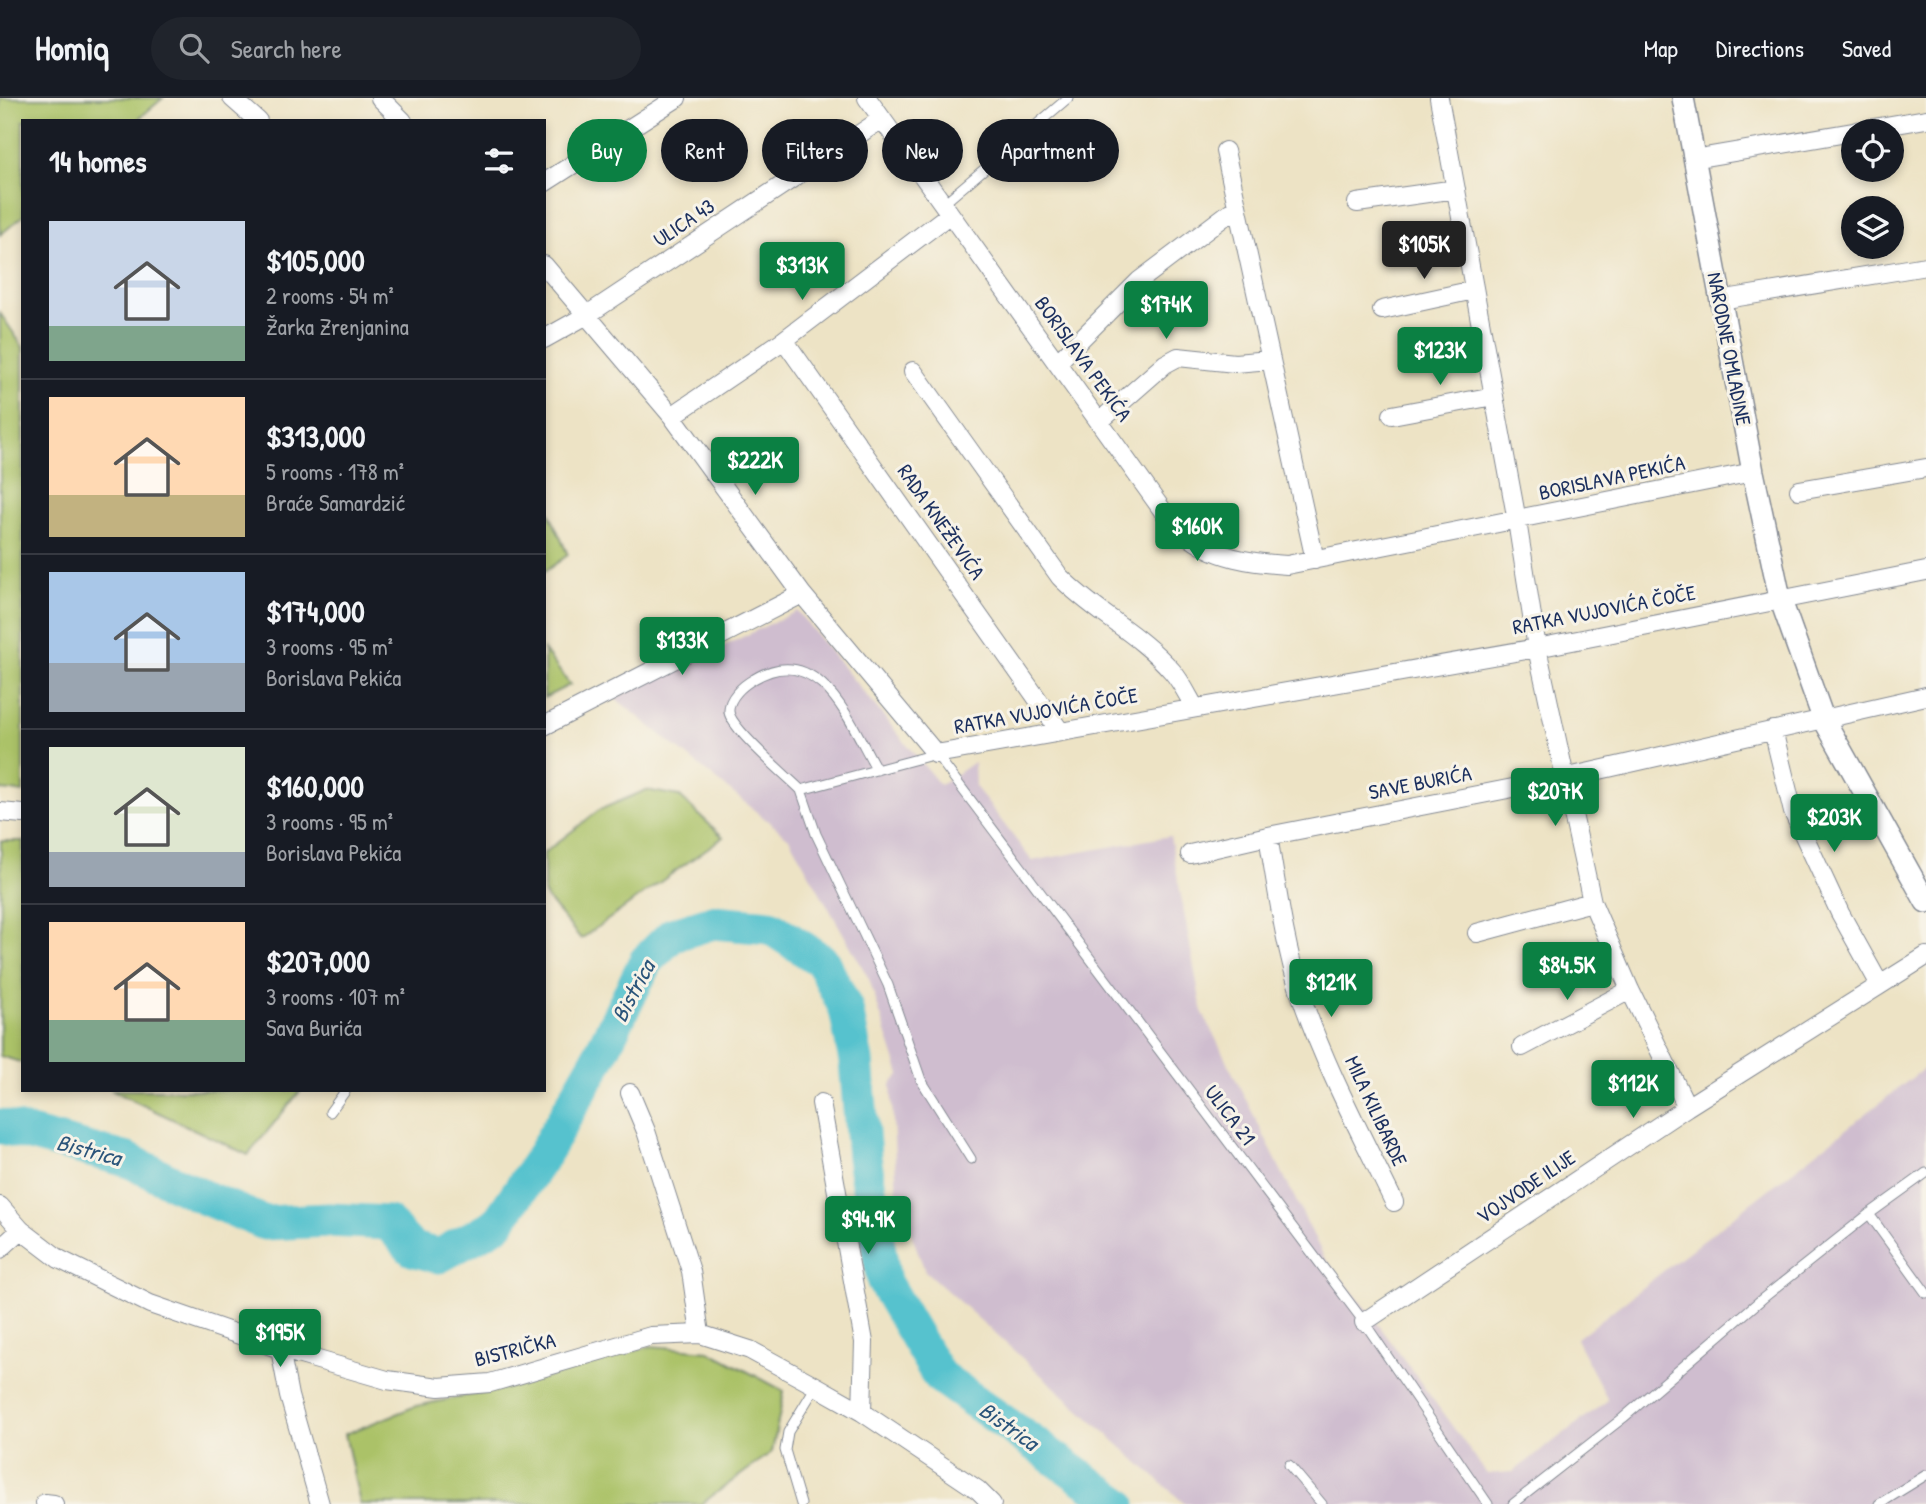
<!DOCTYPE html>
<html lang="en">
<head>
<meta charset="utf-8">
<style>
  :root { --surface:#171b24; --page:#20242c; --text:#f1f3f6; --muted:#9ea1a6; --line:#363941; --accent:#0b8043 }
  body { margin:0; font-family:"Patrick Hand",sans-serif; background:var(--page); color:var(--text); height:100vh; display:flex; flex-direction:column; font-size:26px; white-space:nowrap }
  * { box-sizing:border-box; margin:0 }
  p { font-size:23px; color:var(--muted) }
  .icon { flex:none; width:38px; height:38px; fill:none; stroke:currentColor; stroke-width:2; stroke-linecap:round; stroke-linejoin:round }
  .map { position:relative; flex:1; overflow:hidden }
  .sheet { position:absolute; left:21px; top:21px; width:525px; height:973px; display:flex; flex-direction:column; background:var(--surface); border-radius:0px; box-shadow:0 4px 10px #0003 }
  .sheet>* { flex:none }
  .guide { position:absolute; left:567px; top:21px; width:665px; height:63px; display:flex; gap:14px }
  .buttons { position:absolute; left:1841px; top:21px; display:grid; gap:14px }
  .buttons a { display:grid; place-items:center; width:63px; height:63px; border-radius:50%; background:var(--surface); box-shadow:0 4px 10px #0003; font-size:35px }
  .price { position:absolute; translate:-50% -60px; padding:0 16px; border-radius:7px; background:var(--accent); color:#fff; font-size:23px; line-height:46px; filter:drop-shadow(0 2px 4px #0008) }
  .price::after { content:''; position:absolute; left:50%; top:42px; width:21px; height:16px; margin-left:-10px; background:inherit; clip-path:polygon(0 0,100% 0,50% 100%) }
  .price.active { background:#222; color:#fff }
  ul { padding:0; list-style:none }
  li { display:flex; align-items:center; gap:21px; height:175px; padding:0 28px }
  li+li { border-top:2px solid var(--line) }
  li span { display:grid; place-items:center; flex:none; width:196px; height:140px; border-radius:0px; color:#555 }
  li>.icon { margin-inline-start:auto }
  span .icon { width:84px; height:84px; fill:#fffc; stroke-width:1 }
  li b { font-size:30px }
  h2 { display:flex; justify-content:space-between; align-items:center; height:84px; padding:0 28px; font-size:30px }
  .chip { padding:0 24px; border-radius:32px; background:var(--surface); box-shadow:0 4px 10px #0003; font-size:24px; line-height:63px }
  .chip.active { background:var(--accent); color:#fff }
  header { display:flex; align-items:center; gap:42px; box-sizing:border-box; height:98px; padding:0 35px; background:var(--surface); border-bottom:2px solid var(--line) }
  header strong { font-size:33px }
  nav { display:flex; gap:38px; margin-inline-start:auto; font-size:24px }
  .search { width:490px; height:63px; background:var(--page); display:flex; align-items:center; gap:18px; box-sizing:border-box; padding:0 24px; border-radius:38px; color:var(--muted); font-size:26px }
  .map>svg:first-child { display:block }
  .industrial { fill:#cfbdcf }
  .green { fill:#abc267; stroke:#637862; stroke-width:2 }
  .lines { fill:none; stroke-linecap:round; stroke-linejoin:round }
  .river { stroke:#56c2ce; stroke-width:35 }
  .service-casing { stroke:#848992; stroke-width:11 }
  .minor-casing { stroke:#848992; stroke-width:20 }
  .tertiary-casing { stroke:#848992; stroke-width:24 }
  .service { stroke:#fff; stroke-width:9 }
  .minor { stroke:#fff; stroke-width:18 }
  .tertiary { stroke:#fff; stroke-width:21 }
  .labels { text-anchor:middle; stroke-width:6; stroke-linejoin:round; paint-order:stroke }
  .street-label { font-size:21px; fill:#1b2f5e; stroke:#f7f3e8 }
  .water-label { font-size:23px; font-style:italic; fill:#2a547a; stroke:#f7f3e8 }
</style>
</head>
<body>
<header>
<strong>Homiq</strong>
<div class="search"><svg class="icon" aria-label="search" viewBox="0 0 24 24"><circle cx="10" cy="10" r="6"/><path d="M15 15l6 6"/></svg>Search here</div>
<nav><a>Map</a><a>Directions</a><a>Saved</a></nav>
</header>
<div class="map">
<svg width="1926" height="1406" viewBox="0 0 1926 1406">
  <rect width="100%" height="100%" fill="#f7f3e8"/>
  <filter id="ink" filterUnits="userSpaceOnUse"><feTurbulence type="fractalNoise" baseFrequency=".0143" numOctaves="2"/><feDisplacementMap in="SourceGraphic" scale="14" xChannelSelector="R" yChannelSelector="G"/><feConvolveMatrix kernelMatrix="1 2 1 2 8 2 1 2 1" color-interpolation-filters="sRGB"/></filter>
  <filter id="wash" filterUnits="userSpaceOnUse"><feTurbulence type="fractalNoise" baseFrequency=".00686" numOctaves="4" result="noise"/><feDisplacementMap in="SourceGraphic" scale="28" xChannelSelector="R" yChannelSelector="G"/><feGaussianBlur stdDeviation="1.57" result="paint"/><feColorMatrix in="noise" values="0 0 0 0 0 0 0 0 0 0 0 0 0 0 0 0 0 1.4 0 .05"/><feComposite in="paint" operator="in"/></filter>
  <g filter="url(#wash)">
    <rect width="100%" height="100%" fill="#ede3c5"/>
    <path class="industrial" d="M797,513L940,687L974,664L975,688L1032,763L1170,738L1202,913L1324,1159L1370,1215L1487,1376L1513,1374L1608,1302L1576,1241L1926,969V1406H1185L925,1173L897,1097L891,986L900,977L869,881L789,740L615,600Z"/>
    <path class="green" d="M0,0H163L136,23H23V118L0,137Z
      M0,215L23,249V694L0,692Z
      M544,403L568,457L544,474Z
      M544,552L570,587L544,600Z
      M646,692L679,698L723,739L581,841L544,797V755L599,712Z
      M1,743H23V965L0,958Z
      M111,992H301L248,1057Z
      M651,1248L709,1253L784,1293L772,1354L701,1406H360L345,1336L416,1308L521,1287Z"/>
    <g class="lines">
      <path class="river" d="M0,1028L128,1062L203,1099L265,1125L329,1122L388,1125L412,1151L439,1158L497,1126L539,1064L597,963L646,863L672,837L713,824L770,829L822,863L846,911L856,963L864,1059L884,1184L939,1278L1119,1406"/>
    </g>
  </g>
  <g filter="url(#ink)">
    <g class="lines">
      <g class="service-casing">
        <path id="service" d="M943,106L1068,0
          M801,692C787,678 731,631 729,614C728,600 743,587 754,581C820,541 851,627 877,672
          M330,1014L346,992
          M971,1061L921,982L888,887L816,736L801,692L936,656L1364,1224L1488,1406
          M1869,1116L1926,1195
          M1289,1367L1322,1406
          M801,1406L785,1352L788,1334L816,1288
          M1513,1406L1623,1320L1762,1201L1869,1116L1926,1075
          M1879,1406L1926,1377"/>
      </g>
      <g class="minor-casing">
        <path id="minor" d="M232,0L258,23
          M380,0L403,23
          M867,0L1163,413C1171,421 1178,431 1187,437C1214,460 1253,465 1287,467L1753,374
          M1439,0L1517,423L1537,550L1592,804L1630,892L1687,1009
          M1856,33L1926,21
          M1225,53L1315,462
          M1693,61L1853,34
          M544,85L677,0
          M1357,105L1456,91
          M544,167L672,318L802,496L936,656L1537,550L1926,473
          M1720,202L1926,168
          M1382,212L1474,192
          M544,241L587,217L882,21
          M784,242L1060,633
          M1057,265L1139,183L1237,109
          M913,273L1060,479C1094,514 1140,536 1172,573C1181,583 1188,598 1195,610
          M1392,317L1494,298
          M672,318L784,242L950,116
          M1100,323L1165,266L1178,259L1235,265L1270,262
          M1799,392L1926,370
          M544,628L802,496
          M1773,632L1793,714L1840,815L1880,887
          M0,714L23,716
          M1268,738C1277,790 1284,844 1300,895C1324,967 1361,1036 1394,1104
          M1190,756L1268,738L1564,680L1926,598
          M1477,835L1592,804
          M1522,949L1630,892
          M630,995L646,1033L691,1173L700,1236
          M821,1005L864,1244L862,1314
          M0,1108L21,1132L59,1161L150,1206L280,1251L387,1282L439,1289L490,1285L651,1238L700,1236L750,1252L816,1288L862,1314L978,1392L992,1406
          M0,1151L21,1132
          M1364,1224L1687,1009L1926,858
          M280,1251L289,1298L320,1406
          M45,1405L54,1406"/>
      </g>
      <g class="tertiary-casing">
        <path id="tertiary" d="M1683,0L1753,374L1780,500L1823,620L1926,804"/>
      </g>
      <use href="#service" class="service"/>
      <use href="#minor" class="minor"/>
      <use href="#tertiary" class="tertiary"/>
    </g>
  </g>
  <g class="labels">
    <g class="street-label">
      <text transform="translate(684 125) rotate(-34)" y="7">ULICA 43</text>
      <text transform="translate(1729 251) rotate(79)" y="7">NARODNE OMLADINE</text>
      <text transform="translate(1083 261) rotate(54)" y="7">BORISLAVA PEKIĆA</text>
      <text transform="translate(1612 380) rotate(-12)" y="7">BORISLAVA PEKIĆA</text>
      <text transform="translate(941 424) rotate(55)" y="7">RADA KNEŽEVIĆA</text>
      <text transform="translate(1604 512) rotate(-11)" y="7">RATKA VUJOVIĆA ČOČE</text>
      <text transform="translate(1046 613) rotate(-10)" y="7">RATKA VUJOVIĆA ČOČE</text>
      <text transform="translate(1420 685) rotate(-11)" y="7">SAVE BURIĆA</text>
      <text transform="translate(1376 1013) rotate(65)" y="7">MILA KILIBARDE</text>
      <text transform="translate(1230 1017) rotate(53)" y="7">ULICA 21</text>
      <text transform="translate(1526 1089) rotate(-34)" y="7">VOJVODE ILIJE</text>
      <text transform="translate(515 1252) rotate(-14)" y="7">BISTRIČKA</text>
    </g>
    <g class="water-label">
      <text transform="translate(633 893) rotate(-62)" y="8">Bistrica</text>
      <text transform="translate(89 1052) rotate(15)" y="8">Bistrica</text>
      <text transform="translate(1009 1328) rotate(35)" y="8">Bistrica</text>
    </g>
  </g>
</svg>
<div class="buttons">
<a><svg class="icon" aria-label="locate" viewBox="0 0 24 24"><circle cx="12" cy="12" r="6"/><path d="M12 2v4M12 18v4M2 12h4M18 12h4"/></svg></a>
<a><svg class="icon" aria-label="layers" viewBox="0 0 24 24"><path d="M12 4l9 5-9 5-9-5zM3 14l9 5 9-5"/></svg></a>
</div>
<b class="price active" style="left:1424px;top:183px">$105K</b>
<b class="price" style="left:802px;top:204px">$313K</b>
<b class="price" style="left:1166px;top:243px">$174K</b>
<b class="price" style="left:1440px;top:289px">$123K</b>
<b class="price" style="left:755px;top:399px">$222K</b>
<b class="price" style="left:1197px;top:465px">$160K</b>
<b class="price" style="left:682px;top:579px">$133K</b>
<b class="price" style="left:1555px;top:730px">$207K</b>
<b class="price" style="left:1834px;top:756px">$203K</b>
<b class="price" style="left:1567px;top:904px">$84.5K</b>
<b class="price" style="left:1331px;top:921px">$121K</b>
<b class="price" style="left:1633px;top:1022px">$112K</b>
<b class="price" style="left:868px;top:1158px">$94.9K</b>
<b class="price" style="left:280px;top:1271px">$195K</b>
<div class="guide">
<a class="chip active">Buy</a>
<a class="chip">Rent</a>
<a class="chip">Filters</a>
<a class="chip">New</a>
<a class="chip">Apartment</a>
</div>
<section class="sheet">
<h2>14 homes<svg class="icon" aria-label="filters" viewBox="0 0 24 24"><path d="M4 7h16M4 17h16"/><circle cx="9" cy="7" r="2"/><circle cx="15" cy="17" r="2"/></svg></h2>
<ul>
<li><span style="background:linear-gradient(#c9d6e8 75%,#7fa58c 0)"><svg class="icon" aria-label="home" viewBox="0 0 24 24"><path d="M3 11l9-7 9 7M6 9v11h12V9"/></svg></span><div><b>$105,000</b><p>2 rooms · 54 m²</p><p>Žarka Zrenjanina</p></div></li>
<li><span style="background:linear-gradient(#ffd9b3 70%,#c2b280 0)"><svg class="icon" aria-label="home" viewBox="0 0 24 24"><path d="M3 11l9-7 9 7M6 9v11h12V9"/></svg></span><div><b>$313,000</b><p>5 rooms · 178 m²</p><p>Braće Samardzić</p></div></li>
<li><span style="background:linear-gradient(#a9c7e8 65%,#9aa5b1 0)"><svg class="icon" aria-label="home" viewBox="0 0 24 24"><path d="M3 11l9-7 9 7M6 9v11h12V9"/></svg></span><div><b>$174,000</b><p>3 rooms · 95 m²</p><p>Borislava Pekića</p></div></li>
<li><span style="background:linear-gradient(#dfe7d0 75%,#9aa5b1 0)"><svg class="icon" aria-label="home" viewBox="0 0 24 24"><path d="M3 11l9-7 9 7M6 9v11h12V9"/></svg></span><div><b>$160,000</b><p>3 rooms · 95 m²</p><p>Borislava Pekića</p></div></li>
<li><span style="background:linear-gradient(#ffd9b3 70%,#7fa58c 0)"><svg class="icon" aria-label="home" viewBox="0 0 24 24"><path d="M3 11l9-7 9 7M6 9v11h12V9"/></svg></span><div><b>$207,000</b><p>3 rooms · 107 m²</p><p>Sava Burića</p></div></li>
</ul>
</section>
</div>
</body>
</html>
